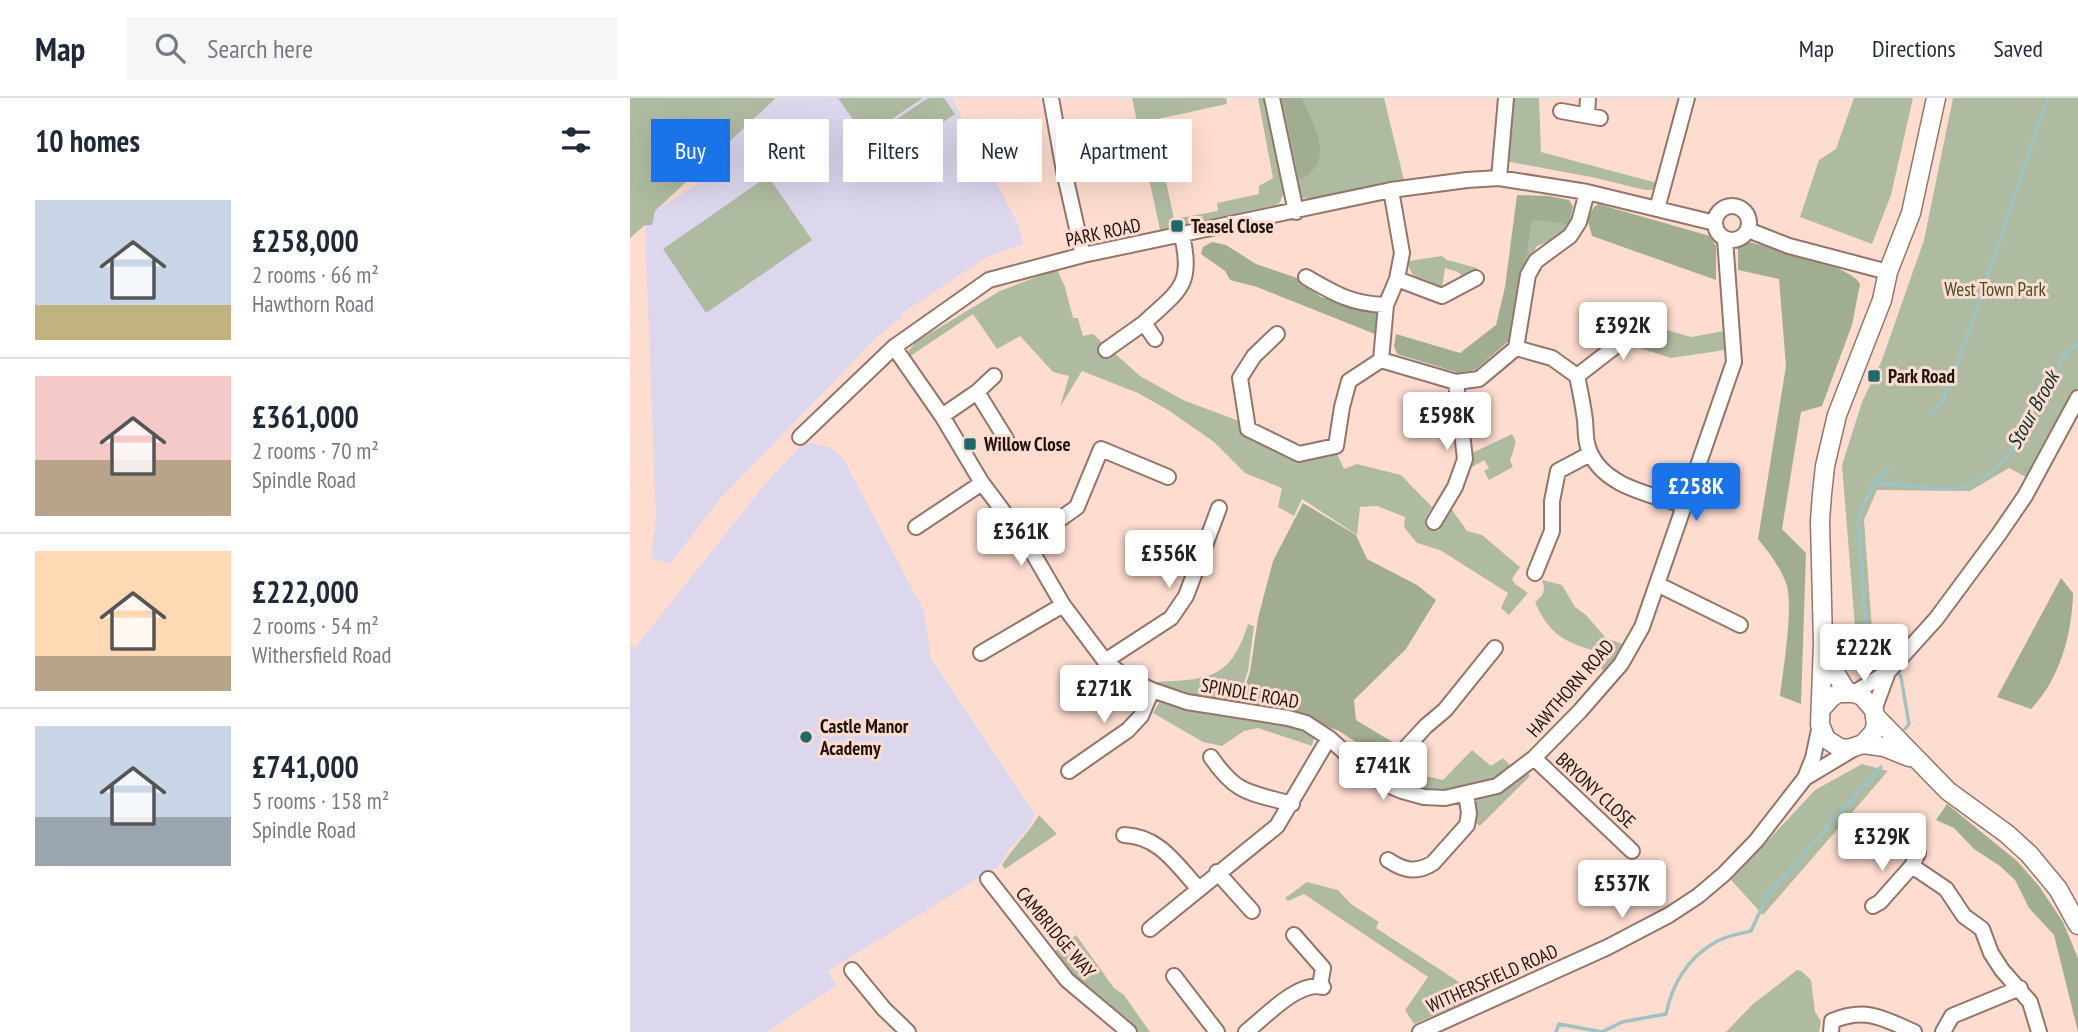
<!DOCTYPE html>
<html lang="en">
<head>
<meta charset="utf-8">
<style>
  :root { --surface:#fff; --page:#f6f6f7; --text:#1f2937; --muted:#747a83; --line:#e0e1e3; --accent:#1a73e8 }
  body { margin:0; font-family:"PT Sans Narrow",sans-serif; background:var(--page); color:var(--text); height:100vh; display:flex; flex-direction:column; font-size:26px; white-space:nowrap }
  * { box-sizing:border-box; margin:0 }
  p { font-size:23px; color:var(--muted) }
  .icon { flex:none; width:38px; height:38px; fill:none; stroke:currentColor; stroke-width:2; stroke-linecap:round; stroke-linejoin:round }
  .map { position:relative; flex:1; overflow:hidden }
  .details { display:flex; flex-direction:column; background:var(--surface); width:630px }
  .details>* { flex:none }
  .hud { position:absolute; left:21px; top:21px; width:665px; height:63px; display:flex; gap:14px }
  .price { position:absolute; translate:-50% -60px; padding:0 16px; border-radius:7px; background:#fff; color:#222; font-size:23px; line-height:46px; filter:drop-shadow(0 2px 4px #0008) }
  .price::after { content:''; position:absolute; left:50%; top:42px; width:21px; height:16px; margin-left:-10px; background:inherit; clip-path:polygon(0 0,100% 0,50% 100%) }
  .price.current { background:var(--accent); color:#fff }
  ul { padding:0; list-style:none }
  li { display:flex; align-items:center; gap:21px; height:175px; padding:0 35px }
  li+li { border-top:2px solid var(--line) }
  li span { display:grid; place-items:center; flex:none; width:196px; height:140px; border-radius:0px; color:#555 }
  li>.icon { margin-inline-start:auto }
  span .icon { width:84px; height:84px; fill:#fffc; stroke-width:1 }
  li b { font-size:30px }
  h2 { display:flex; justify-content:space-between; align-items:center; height:84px; padding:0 35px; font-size:30px }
  .pill { padding:0 24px; border-radius:0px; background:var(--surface); box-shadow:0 7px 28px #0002; font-size:24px; line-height:63px }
  .pill.current { background:var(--accent); color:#fff }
  header { display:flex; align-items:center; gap:42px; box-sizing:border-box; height:98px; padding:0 35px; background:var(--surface); border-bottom:2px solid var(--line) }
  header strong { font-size:33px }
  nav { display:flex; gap:38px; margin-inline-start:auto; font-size:24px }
  .search { width:490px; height:63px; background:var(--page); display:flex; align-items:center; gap:18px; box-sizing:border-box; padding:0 24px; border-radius:0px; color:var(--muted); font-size:26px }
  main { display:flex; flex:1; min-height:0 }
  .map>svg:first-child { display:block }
  .education { fill:#dcd7ed }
  .green { fill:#afbba1 }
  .forest { fill:#a1ad91 }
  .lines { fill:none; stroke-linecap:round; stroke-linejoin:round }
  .stream { stroke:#9dc3c4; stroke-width:3.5 }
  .minor-casing { stroke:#93756a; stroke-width:18 }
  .major-casing { stroke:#93756a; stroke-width:21 }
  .minor { stroke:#fff; stroke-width:14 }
  .major { stroke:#fff; stroke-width:18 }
  .poi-dot { fill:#1f6b6b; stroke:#feddd0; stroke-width:2.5 }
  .labels { text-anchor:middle; stroke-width:6; stroke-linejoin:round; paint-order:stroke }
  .poi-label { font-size:19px; font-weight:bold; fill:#1f140f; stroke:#feddd0; text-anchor:start }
  .street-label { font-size:19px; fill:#1f140f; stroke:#feddd0 }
  .park-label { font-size:19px; fill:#3e4f22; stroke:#feddd0 }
  .water-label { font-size:21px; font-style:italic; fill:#0a3233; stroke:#feddd0 }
</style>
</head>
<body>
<header>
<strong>Map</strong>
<div class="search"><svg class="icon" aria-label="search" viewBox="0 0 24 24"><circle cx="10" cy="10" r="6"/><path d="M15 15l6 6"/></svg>Search here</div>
<nav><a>Map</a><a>Directions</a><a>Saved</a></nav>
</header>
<main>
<section class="details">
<h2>10 homes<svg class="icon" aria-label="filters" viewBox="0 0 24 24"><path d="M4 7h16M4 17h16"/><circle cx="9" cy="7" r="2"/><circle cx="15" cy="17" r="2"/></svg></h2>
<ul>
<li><span style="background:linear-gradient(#c9d6e8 75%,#c2b280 0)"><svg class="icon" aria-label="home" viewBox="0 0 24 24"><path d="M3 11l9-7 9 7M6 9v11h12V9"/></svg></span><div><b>£258,000</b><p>2 rooms · 66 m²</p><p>Hawthorn Road</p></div></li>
<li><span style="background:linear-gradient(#f6c9c9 60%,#b9a48a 0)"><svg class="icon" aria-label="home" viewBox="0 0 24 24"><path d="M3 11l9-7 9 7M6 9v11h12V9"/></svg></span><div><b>£361,000</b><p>2 rooms · 70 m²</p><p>Spindle Road</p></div></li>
<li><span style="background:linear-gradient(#ffd9b3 75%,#b9a48a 0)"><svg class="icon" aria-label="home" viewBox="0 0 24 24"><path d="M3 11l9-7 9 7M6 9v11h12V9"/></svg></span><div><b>£222,000</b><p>2 rooms · 54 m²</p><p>Withersfield Road</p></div></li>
<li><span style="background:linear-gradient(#c9d6e8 65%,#9aa5b1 0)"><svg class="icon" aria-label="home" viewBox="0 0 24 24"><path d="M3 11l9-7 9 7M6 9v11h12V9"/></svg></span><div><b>£741,000</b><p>5 rooms · 158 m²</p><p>Spindle Road</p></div></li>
</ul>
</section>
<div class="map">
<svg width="1448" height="934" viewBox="0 0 1448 934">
  <rect width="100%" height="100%" fill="#feddd0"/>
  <path class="education" d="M149,0H322L390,130L393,146L355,160L271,216L272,219L247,239L89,402L40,466L21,460L26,419L15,127L22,126L25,113L86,74L88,71L86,50L108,23Z
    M181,345L201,350L214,362L294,513L301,561L405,717L396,734L380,750L370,767L198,873L206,887L137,934H0V550L2,547L5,550L135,386L171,348Z"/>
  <path class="green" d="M0,0H146L25,113L22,127H15L0,140Z
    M208,0H293L235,39Z
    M298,0H314L325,16L277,48L261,25Z
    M502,0H596L597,6L523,22L544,121L588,113L587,105L629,96V88L643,80L628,0H635L654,94L650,104L645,107L530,132Z
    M646,0H754L774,82L685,100H672L667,91Z
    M878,0H909L911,54L1027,85L1025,92H1015L966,80L875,63Z
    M1224,0H1283L1261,97L1242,146L1170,119L1189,62L1206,51Z
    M1323,0H1448V290L1398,380L1379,370L1340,393L1247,392L1234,422L1242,531L1265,559L1241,578L1228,567L1212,367L1232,304L1252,262L1294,142Z
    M138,78L182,142L76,215L33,151Z
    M900,118L939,123C933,146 925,140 907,148L900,161H896Z
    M812,158L817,162L847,170V173L833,179L828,174L815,170L812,191H808C796,176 778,185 779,163Z
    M427,171L435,189L443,220H448L453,238L463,236L510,278L553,302L612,324L650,350L707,356L714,371L727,366L771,377L802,409L795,420L800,430L809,433L812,422L820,409L837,433L852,437L890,469L882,481L885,486L898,495L879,517L871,510L878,495L810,452L787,445L774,429L775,419L747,408L730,409L727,437L672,401L664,418L648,409L652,390L615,375L584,344L538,312L508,295L452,273L430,309L439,278L423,274L390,238L367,251L343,216L279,259V252L287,243L370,193Z
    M1006,223L1061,239L1094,233L1095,252L1041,260L1010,250L1009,243L999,237Z
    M882,336L886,344L880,363L883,369L859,382L854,373L859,370L854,362L839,371L842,355Z
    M912,482L932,487L945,509L955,516L976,540L995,547L976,576L963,561L966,553C935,545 918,535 905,504C914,497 916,493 912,482Z
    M618,526L624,528L618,573L607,606L579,602L526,589L525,584C578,581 600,583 618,526Z
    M530,603C546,608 561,613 578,615C607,619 665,617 684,640L682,648L628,630L614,633L592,648L573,644L523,615Z
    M842,652L861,668L873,660L882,669L864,685L811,695L771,685L766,680L765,671L813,682Z
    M1232,666L1258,673L1133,817L1101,782L1185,692Z
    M898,674L900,678L850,728L843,722L842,707L845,701C857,695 888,675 898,674Z
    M409,717L427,736L375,771L372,767C383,749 398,736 409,717Z
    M677,784L708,792L721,806L749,824L746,830L826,882L847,899L784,926L775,912L798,879L674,796L658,803L655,800Z
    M446,837L484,890L494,897L520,934H509L466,899L439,873L425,853Z
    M1167,872L1171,873L1181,882L1185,914L1191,923L1189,934H1096L1123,906Z"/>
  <path class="forest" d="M652,0H672C683,27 708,64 669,82Z
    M887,97L919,98L939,102L943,108L939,126L905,122L901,124L894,180L880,242L845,272L829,275L767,256L764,248L766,236L830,255L866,227L875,189Z
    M968,106L1080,138L1086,148V182L962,138L957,120L964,109Z
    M1111,142C1134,148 1222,167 1230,186L1222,227L1192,308L1171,314L1152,431L1176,455L1171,606L1150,598C1153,573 1163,512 1157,488C1152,471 1139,455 1128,441L1156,268L1149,181L1108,172V144Z
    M582,144L596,147L626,166L667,180L691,199L750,214V238L627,189L600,182L595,173L571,156L573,149Z
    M673,405L726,437L737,461L787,487L806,502L776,551L724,602L726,622L769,648L757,664L709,633L663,616L610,604L620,574L628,520L643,463Z
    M1431,480L1443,495C1442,536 1430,581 1401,611L1367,599Z
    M1317,706L1387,763L1409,788L1433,824L1448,860V934L1424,837L1399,810L1385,782L1370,768L1344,751L1324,730L1306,722Z"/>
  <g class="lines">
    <path class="stream" d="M1300,318L1313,302L1327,267L1418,0
      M1245,383L1259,370
      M1262,564L1236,531L1228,421L1244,384C1271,387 1299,392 1325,390C1379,386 1412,299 1434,258L1448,245
      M1266,571L1271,579L1279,626L1275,631
      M926,934L929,926L972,934L992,924L1036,916C1042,886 1058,860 1084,845C1094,838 1109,836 1121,833L1138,796L1251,669"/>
    <g class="minor-casing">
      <path id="minor" d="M421,0L434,73L453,157
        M642,0L666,114
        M931,13L970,20
        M957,17L958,0
        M869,80L876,0
        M761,92L772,155L767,181L756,207L751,262L826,284L849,281L886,250
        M957,94L949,124L940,138L906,163L898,177L886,250L922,260L947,278C950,292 953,307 955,322C956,331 955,340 958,349C970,388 1020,396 1053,407
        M1085 125a17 17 0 1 1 34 0a17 17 0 1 1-34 0Z
        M1027,111L1057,0
        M1118,132L1159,148L1258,174
        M676,179C705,196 722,206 756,207
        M767,181L812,198L846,180
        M647,236L624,258L610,280L618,331L669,356L706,348L712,309L719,283L751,262
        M525,241L514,225C548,193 564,188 552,138
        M264,249L312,318L352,385L397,445L433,507L475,563L498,581L522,592L557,604L658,620L676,625L699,640L733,671L751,684L772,693L794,699L815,700L867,688L904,660L950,613L991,566L1012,529L1104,264L1095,141
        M476,252L514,225
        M947,278L991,244L1000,222
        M347,294L364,278
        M312,318L347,294L376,341
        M170,339L264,249L359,182L453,157L761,92L837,82L869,80L957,94L1085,125
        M804,424L825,389L835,361L826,284
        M286,429L352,385
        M397,445L447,409L471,351L538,379
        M905,475L922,433V403L928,373L960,356
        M1027,486L1110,527
        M351,555L433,507
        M475,563L541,520L556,498L589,410
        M1224,595L1258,574L1306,521L1369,436L1395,398L1448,300
        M1244,612L1258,574
        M581,659C607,697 619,694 662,706
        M904,660L1002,753
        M439,673L498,632L511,618L522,592
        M1175,680L1225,650
        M751,684L759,668L796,628L815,612L865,550
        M494,737C529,738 546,766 568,790
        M1288,755L1282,768L1316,791L1334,818L1352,831L1361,855L1372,872L1400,904L1409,934
        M758,762C773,772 786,776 803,765L837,727L839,715L836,696
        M587,774L622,813
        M358,781L437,882L499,934
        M1243,808L1250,804L1282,768
        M520,831L647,728L699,640
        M664,837L693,870L690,888
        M222,872L254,911L278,934
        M544,878L587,934
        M616,934C635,919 669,882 693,889
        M790,934L978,849L1039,817L1068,798L1094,776L1126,743L1175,680L1183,660L1190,627
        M1201,934L1202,923C1236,909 1253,920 1284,934
        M1313,934L1322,918L1390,890"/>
    </g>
    <g class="major-casing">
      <path id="major" d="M1194,547L1204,573L1217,594
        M1191,611L1202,599L1209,595H1224L1232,598L1244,612L1246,627L1243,635L1233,646L1218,651L1210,650L1196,641L1190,627L1193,545L1190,423L1192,396L1195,368L1207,317L1252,202L1258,174L1281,115L1306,0
        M1246,619L1318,693L1377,736L1399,756L1428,791L1448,827
        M1233,646L1254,649L1279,659"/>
    </g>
    <use href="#minor" class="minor"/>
    <use href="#major" class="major"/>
  </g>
  <g class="poi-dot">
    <rect x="540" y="121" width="14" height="14" rx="3.5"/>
    <rect x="1237" y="271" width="14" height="14" rx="3.5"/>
    <rect x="333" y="339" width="14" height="14" rx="3.5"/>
    <circle cx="176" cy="639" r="7"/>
  </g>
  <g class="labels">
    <g class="poi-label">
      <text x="561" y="135">Teasel Close</text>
      <text x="1258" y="285">Park Road</text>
      <text x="354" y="353">Willow Close</text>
      <text x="190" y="635">Castle Manor<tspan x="190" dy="22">Academy</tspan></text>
    </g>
    <g class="street-label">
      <text transform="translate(473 134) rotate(-12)" y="7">PARK ROAD</text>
      <text transform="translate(940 590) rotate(-49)" y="7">HAWTHORN ROAD</text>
      <text transform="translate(620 595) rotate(10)" y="7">SPINDLE ROAD</text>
      <text transform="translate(966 692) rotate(43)" y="7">BRYONY CLOSE</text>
      <text transform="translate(426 834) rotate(50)" y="7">CAMBRIDGE WAY</text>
      <text transform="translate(862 880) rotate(-24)" y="7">WITHERSFIELD ROAD</text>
    </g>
    <g class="park-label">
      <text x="1365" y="198">West Town Park</text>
    </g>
    <g class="water-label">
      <text transform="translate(1403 312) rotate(-61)" y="7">Stour Brook</text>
    </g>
  </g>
</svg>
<b class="price" style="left:993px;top:264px">£392K</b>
<b class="price" style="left:817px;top:354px">£598K</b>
<b class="price current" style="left:1066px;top:425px">£258K</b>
<b class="price" style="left:391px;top:470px">£361K</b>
<b class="price" style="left:539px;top:492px">£556K</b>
<b class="price" style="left:1234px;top:586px">£222K</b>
<b class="price" style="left:474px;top:627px">£271K</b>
<b class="price" style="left:753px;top:704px">£741K</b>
<b class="price" style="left:1252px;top:775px">£329K</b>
<b class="price" style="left:992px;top:822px">£537K</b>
<div class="hud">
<a class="pill current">Buy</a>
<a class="pill">Rent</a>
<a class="pill">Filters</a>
<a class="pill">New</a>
<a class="pill">Apartment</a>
</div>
</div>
</main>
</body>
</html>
